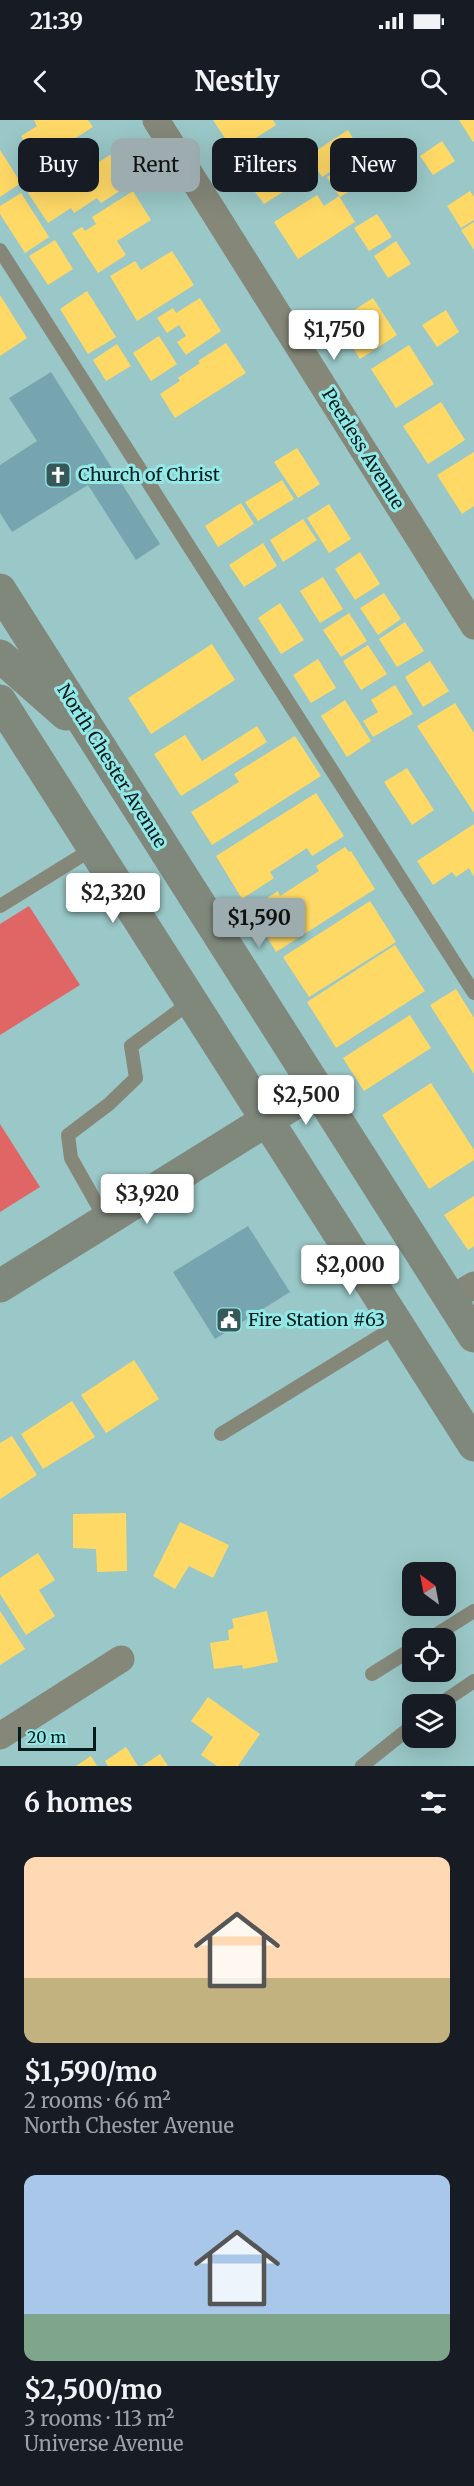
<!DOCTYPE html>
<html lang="en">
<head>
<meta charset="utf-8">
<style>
  :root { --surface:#171b24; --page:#20242c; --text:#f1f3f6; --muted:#9ea1a6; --accent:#9dadaf }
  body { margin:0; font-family:Merriweather,serif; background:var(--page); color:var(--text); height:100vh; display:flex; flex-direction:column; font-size:22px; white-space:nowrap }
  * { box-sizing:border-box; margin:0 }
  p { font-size:20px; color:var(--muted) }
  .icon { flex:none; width:33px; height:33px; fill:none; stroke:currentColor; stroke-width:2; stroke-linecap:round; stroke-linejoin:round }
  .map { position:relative; height:1646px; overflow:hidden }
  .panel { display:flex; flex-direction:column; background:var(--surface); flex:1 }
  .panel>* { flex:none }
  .top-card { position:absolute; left:18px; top:18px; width:438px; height:54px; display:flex; gap:12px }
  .needle { width:39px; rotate:328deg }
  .fabs { position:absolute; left:402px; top:1442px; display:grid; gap:12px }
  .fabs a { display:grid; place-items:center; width:54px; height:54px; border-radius:12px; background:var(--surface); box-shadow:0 6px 24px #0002; font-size:30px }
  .scale { position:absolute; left:18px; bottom:15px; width:78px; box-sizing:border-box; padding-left:6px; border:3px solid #021c1c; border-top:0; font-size:16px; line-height:21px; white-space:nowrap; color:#021c1c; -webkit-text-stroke:4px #93e9e7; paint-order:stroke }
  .price { position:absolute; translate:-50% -51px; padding:0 14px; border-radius:6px; background:#fff; color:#222; font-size:20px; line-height:39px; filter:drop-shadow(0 2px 3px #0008) }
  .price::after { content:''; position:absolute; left:50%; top:36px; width:18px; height:14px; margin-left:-9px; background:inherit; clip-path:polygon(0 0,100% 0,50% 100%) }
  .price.active { background:var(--accent); color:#111 }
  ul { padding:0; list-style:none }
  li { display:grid; align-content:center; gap:12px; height:318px; padding:0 24px }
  li span { display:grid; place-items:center; height:186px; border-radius:12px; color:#555 }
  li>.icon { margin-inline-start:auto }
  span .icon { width:108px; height:108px; fill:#fffc; stroke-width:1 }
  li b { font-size:26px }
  h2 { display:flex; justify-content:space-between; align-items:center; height:72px; padding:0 24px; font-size:26px }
  .chip { padding:0 21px; border-radius:12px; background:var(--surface); box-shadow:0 6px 24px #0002; font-size:21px; line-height:54px }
  .chip.active { background:var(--accent); color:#111 }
  .status { display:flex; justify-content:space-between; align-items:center; height:42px; padding:0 30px; background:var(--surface); direction:ltr }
  .status svg { height:16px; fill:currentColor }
  header { display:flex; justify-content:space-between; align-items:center; height:78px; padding:0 24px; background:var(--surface); font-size:27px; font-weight:700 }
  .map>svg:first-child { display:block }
  .homes { fill:#ffd966 }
  .shops { fill:#e06666 }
  .public { fill:#76a5af }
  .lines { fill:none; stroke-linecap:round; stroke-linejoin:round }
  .lane { stroke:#858779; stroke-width:14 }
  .street { stroke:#858779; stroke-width:27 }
  .secondary { stroke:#80887c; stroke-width:33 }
  .labels { text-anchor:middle; stroke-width:6; stroke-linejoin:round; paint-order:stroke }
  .street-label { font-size:18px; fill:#021c1c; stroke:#93e9e7 }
  .poi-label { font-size:18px; fill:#021c1c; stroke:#93e9e7; text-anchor:start }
</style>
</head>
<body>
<div class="status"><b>21:39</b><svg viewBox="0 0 49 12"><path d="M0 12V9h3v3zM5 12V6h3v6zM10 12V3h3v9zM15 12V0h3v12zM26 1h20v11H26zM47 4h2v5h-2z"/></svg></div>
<header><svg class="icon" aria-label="back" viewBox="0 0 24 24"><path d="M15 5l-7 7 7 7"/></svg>Nestly<svg class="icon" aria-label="search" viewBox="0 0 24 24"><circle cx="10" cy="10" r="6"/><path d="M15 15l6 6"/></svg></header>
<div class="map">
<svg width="474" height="1646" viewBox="0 0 474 1646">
  <rect width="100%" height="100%" fill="#9ac7c7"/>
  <path class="homes" d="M34,0H88L93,7L63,26L68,33L42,49L21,16L37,6Z
    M213,0H273L276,5L234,32Z
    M459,0H474V21L473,22Z
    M348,10L361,32L322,57L308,36Z
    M442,21L455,41L433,55L420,36Z
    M283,22L292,37L281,45L294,65L264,84L239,50Z
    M0,30L21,63L0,77Z
    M110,35L129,65L101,83L97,78L74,93L71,88L48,103L28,73L55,55L59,61L82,47L85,51Z
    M351,41L364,62L340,77L327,57Z
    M133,71L151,100L117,121L126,135L98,153L72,113L82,107L85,111L96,104L92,97Z
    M470,71L474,77V100L461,108L447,86Z
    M21,73L49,117L25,133L0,94V86Z
    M317,75L324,86L339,76L355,102L298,139L274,102Z
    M377,94L392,117L369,131L354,108Z
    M474,102V130L461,110Z
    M55,120L73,149L48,165L29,136Z
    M396,121L411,144L388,158L374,136Z
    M172,131L194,165L137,201L110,156L135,141L141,150Z
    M87,171L116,217L88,234L60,189Z
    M0,175L27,218L0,236Z
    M200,178L221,211L186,235L177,222L186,216L179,205L167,213L157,198L173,188L176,193Z
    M373,178L397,215L360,239L351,225L358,220L354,214L359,211L348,194Z
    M446,190L459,212L437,227L422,205Z
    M159,216L177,244L151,261L133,233Z
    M226,223L246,253L175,298L160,274L180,261L178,258L200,243L198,241Z
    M117,224L131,246L106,261L93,240Z
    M409,225L434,264L396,288L371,249Z
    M441,282L465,320L428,344L403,306Z
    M297,328L320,364L298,378L274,342Z
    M474,332V386L462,394L437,355Z
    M282,360L294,379L258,401L245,382Z
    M241,383L254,404L218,427L205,406Z
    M329,384L351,419L329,433L307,398Z
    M303,399L317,420L283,442L270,420Z
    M263,423L277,446L244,467L229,445Z
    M360,432L380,464L355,480L335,449Z
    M323,457L343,489L320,503L300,471Z
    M384,473L401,499L378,515L360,488Z
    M280,483L304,520L281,534L258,498Z
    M349,493L367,521L341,537L323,510Z
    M405,502L424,531L397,547L379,519Z
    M212,524L235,560L151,614L128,578Z
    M368,525L387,554L361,570L343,541Z
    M318,539L336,568L311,583L293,555Z
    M430,541L449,571L423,587L405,557Z
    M395,565L413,594L373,617L363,601L378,592L371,580Z
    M345,580L371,621L347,637L321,596Z
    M455,583L474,613V693L417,606Z
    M257,606L267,622L181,676L154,634L185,615L202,641Z
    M295,616L321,656L212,725L191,692L239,662L234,654Z
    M407,648L434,690L412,705L384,662Z
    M316,673L344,716L312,736L307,728L270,752L274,758L242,779L216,736Z
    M474,704V757L469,748L456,757L452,752L433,765L417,741Z
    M345,727L349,732L351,731L375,769L276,832L250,789L278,771L280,776L319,751L316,746Z
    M370,781L396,822L309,877L283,837Z
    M395,825L425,871L336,928L307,882Z
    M456,869L474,898V954L430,885Z
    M410,895L431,928L364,971L343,938Z
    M431,963L474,1030V1040L429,1069L382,995Z
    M474,1076V1126L468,1130L444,1095Z
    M134,1240L159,1279L106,1313L81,1275Z
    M72,1281L95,1317L43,1349L21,1314Z
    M12,1316L37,1355L0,1379V1323Z
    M126,1393L127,1451L97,1452L96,1429L73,1428V1394Z
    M180,1402L229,1425L213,1458L189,1446L175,1469L153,1456Z
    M38,1433L55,1460L39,1470L55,1496L26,1515L0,1474V1458Z
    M0,1491L25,1529L0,1545Z
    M267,1491L278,1542L243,1549L242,1545L214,1549L210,1523L229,1520L228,1510L234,1508L232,1499Z
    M208,1577L260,1614L238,1646H217L201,1635L213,1617L191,1601Z
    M126,1627L138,1646H108L105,1641Z
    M160,1634L168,1646H142Z
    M91,1636L97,1646H76Z"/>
  <path class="shops" d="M29,786L80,865L0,915V804Z
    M0,1004L40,1067L0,1092Z"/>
  <path class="public" d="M51,252L160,424L136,440L88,365L12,412L0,393V345L37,321L9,278Z
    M248,1106L290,1172L215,1219L173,1152Z"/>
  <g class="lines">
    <path class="lane" d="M0,130L474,873
      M0,786L94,728
      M106,1100L71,1038L68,1015L109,984L136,958L131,926L192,881
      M221,1314L398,1205
      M431,1518L474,1491
      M372,1554L412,1529
      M440,1584L474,1561
      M362,1646L412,1606"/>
    <path class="street" d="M156,0L474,506
      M451,1179L474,1165
      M0,1616L121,1539"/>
    <path class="secondary" d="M0,470L474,1216
      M0,536L66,594
      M0,581L474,1325
      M0,1166L317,969"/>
  </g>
  <defs>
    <g id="church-square" transform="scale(1.35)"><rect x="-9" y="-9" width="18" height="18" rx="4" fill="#375858" stroke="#93e9e7"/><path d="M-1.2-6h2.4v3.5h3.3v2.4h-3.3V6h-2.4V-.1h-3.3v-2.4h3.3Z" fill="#fff"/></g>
    <g id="civic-square" transform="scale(1.35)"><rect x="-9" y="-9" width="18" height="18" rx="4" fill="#375858" stroke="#93e9e7"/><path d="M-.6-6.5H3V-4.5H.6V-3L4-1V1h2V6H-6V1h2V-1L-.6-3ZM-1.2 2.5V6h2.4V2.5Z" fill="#fff"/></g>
  </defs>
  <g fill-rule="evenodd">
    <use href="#church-square" x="58" y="355"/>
    <use href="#civic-square" x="229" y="1200"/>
  </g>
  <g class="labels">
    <g class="street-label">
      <text transform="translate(363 329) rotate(58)" y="6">Peerless Avenue</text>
      <text transform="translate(112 646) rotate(58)" y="6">North Chester Avenue</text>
    </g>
    <g class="poi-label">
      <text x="78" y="361">Church of Christ</text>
      <text x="248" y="1206">Fire Station #63</text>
    </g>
  </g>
</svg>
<div class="fabs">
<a><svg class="needle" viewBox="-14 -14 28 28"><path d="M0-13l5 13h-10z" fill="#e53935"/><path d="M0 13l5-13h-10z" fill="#9ea1a6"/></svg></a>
<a><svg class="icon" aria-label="locate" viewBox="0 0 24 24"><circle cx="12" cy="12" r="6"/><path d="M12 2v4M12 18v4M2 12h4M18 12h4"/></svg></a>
<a><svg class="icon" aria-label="layers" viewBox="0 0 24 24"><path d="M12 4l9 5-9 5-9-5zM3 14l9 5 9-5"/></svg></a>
</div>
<div class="scale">20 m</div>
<b class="price" style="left:334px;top:241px">$1,750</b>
<b class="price" style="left:113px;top:804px">$2,320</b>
<b class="price active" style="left:259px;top:829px">$1,590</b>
<b class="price" style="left:306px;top:1006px">$2,500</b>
<b class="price" style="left:147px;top:1105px">$3,920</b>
<b class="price" style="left:350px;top:1176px">$2,000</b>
<div class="top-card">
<a class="chip">Buy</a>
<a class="chip active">Rent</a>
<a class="chip">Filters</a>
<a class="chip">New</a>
</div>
</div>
<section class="panel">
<h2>6 homes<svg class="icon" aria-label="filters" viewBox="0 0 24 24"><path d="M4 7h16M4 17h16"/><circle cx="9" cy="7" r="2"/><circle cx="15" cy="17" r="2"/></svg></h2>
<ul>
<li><span style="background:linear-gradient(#ffd9b3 65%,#c2b280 0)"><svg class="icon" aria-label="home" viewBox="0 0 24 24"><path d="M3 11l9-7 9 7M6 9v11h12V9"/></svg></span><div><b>$1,590/mo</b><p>2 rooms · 66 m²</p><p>North Chester Avenue</p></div></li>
<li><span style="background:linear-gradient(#a9c7e8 75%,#7fa58c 0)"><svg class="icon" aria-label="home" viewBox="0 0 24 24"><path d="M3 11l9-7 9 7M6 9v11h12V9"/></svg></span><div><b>$2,500/mo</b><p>3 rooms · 113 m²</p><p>Universe Avenue</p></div></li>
</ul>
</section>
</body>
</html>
